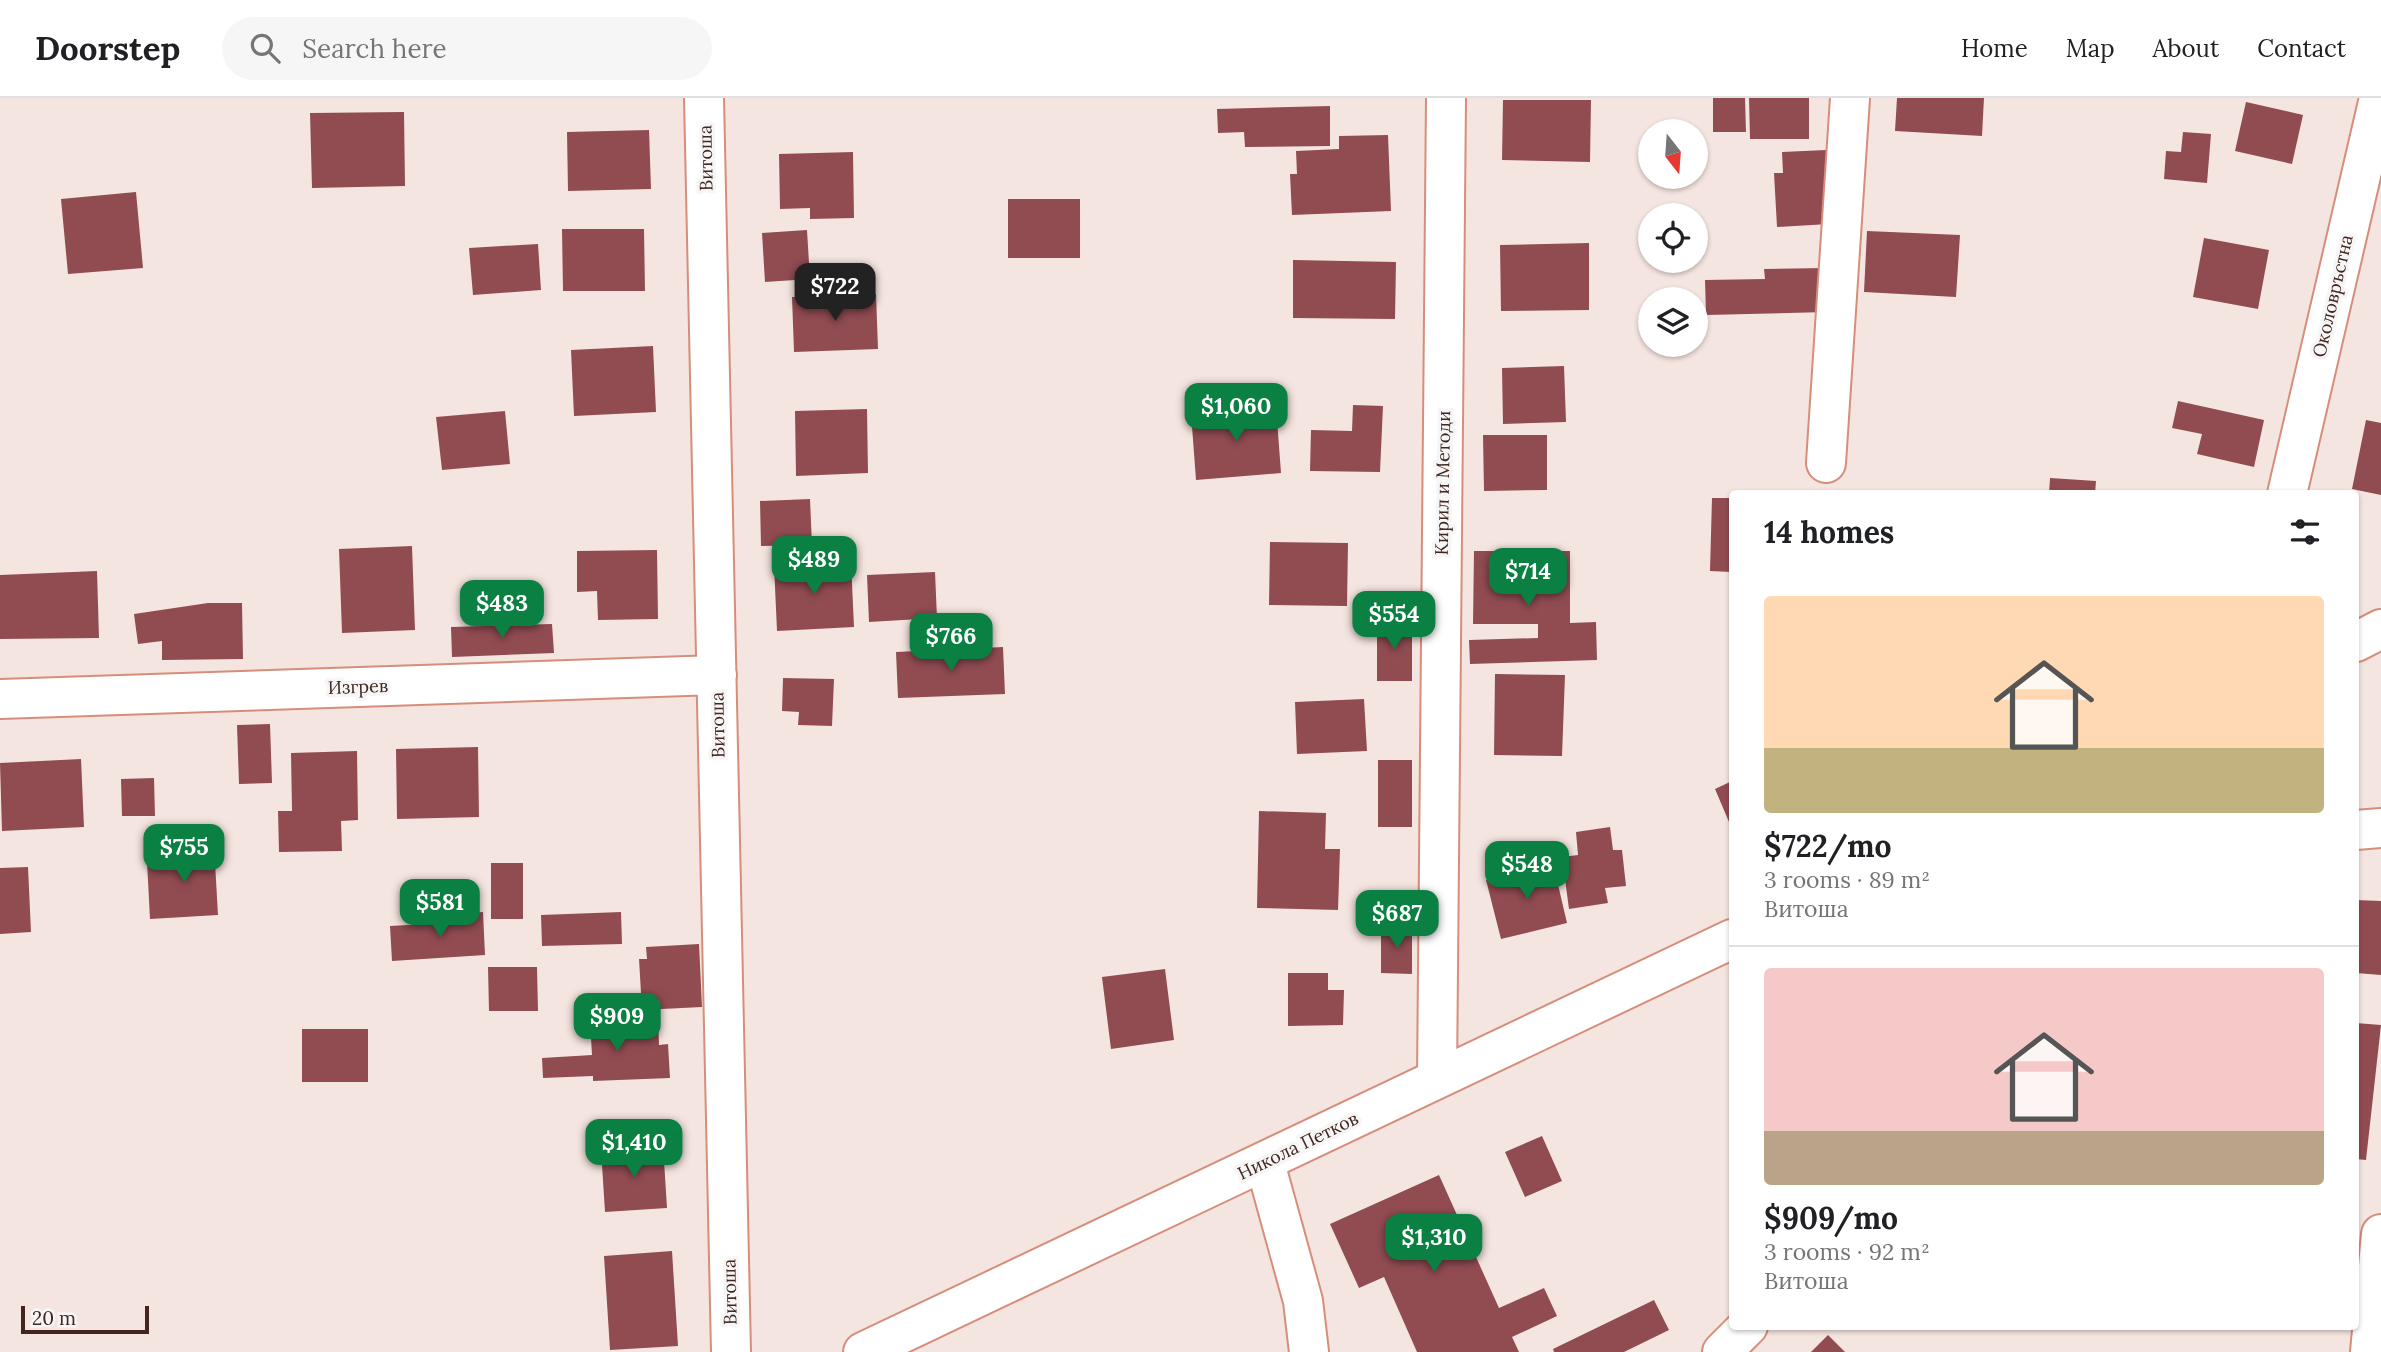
<!DOCTYPE html>
<html lang="en">
<head>
<meta charset="utf-8">
<style>
  :root { --surface:#fff; --page:#f6f6f6; --text:#202124; --muted:#757577; --line:#e0e0e0; --accent:#0b8043 }
  body { margin:0; font-family:Lora,serif; background:var(--page); color:var(--text); height:100vh; display:flex; flex-direction:column; font-size:26px; white-space:nowrap }
  * { box-sizing:border-box; margin:0 }
  p { font-size:23px; color:var(--muted) }
  .icon { flex:none; width:38px; height:38px; fill:none; stroke:currentColor; stroke-width:2; stroke-linecap:round; stroke-linejoin:round }
  .map { position:relative; flex:1; overflow:hidden }
  .panel { position:absolute; left:1729px; top:392px; width:630px; height:840px; display:flex; flex-direction:column; background:var(--surface); border-radius:7px; box-shadow:0 2px 5px #0004 }
  .panel>* { flex:none }
  .needle { width:46px; rotate:163deg }
  .controls { position:absolute; left:1638px; top:21px; display:grid; gap:14px }
  .controls a { display:grid; place-items:center; width:70px; height:70px; border-radius:50%; background:var(--surface); box-shadow:0 2px 5px #0004; font-size:35px }
  .scale { position:absolute; left:21px; bottom:18px; width:128px; box-sizing:border-box; padding-left:7px; border:4px solid #42251d; border-top:0; font-size:19px; line-height:24px; white-space:nowrap; color:#42251d; -webkit-text-stroke:5px #f6f6f6; paint-order:stroke }
  .price { position:absolute; translate:-50% -60px; padding:0 16px; border-radius:14px; background:var(--accent); color:#fff; font-size:23px; line-height:46px; filter:drop-shadow(0 2px 4px #0008) }
  .price::after { content:''; position:absolute; left:50%; top:42px; width:21px; height:16px; margin-left:-10px; background:inherit; clip-path:polygon(0 0,100% 0,50% 100%) }
  .price.active { background:#222; color:#fff }
  ul { padding:0; list-style:none }
  li { display:grid; align-content:center; gap:14px; height:371px; padding:0 35px }
  li+li { border-top:2px solid var(--line) }
  li span { display:grid; place-items:center; height:217px; border-radius:7px; color:#555 }
  li>.icon { margin-inline-start:auto }
  span .icon { width:126px; height:126px; fill:#fffc; stroke-width:1 }
  li b { font-size:30px }
  h2 { display:flex; justify-content:space-between; align-items:center; height:84px; padding:0 35px; font-size:30px }
  header { display:flex; align-items:center; gap:42px; box-sizing:border-box; height:98px; padding:0 35px; background:var(--surface); border-bottom:2px solid var(--line) }
  header strong { font-size:33px }
  nav { display:flex; gap:38px; margin-inline-start:auto; font-size:24px }
  .search { width:490px; height:63px; background:var(--page); display:flex; align-items:center; gap:18px; box-sizing:border-box; padding:0 24px; border-radius:38px; color:var(--muted); font-size:26px }
  .map>svg:first-child { display:block }
  .building { fill:#914c52 }
  .lines { fill:none; stroke-linecap:round; stroke-linejoin:round }
  .minor-casing { stroke:#d68e7a; stroke-width:42 }
  .minor { stroke:#fff; stroke-width:38 }
  .labels { text-anchor:middle; stroke-width:7; stroke-linejoin:round; paint-order:stroke }
  .street-label { font-size:18px; fill:#42251d; stroke:#f6f6f6 }
</style>
</head>
<body>
<header>
<strong>Doorstep</strong>
<div class="search"><svg class="icon" aria-label="search" viewBox="0 0 24 24"><circle cx="10" cy="10" r="6"/><path d="M15 15l6 6"/></svg>Search here</div>
<nav><a>Home</a><a>Map</a><a>About</a><a>Contact</a></nav>
</header>
<div class="map">
<svg width="2381" height="1254" viewBox="0 0 2381 1254">
  <rect width="100%" height="100%" fill="#f5e5e0"/>
  <path class="building" d="M1713,0H1745L1746,34H1713Z
    M1749,0H1809V41H1750Z
    M1897,0H1984L1982,38L1895,33Z
    M1503,2H1591L1590,64L1502,62Z
    M2246,4L2303,17L2292,66L2235,53Z
    M1330,8V48L1245,49L1244,34L1218,35L1217,11Z
    M404,14L405,88L312,90L310,15Z
    M649,32L651,91L568,93L567,34Z
    M2183,34L2211,36L2207,85L2164,81L2166,53L2181,54Z
    M1388,37L1391,113L1292,117L1290,76H1297L1296,53L1339,51V38Z
    M1826,52L1829,126L1777,129L1774,75H1783L1782,54Z
    M853,54L854,120L810,121V110L780,111L779,56Z
    M136,94L143,170L68,176L61,101Z
    M1008,101H1080V160H1008Z
    M562,131H644L645,193H563Z
    M807,132L810,181L765,184L762,135Z
    M1867,133L1960,137L1956,199L1864,194Z
    M2204,140L2269,152L2258,211L2193,199Z
    M1589,145V212L1501,213L1500,147Z
    M538,146L541,192L473,197L469,150Z
    M1293,162L1396,164L1395,221L1293,220Z
    M1826,170L1827,214L1706,217L1705,182L1765,181L1764,171Z
    M876,196L878,251L794,254L792,199Z
    M653,248L656,314L574,318L571,252Z
    M1564,268L1566,324L1503,326L1502,270Z
    M2178,303L2264,322L2254,369L2197,356L2202,336L2172,330Z
    M1353,307L1383,308L1380,374L1310,373L1311,332L1352,333Z
    M1276,308L1281,375L1196,382L1191,315Z
    M867,311L868,375L796,378L795,313Z
    M505,313L510,366L442,372L436,319Z
    M2366,322L2381,325V397L2352,391Z
    M1483,337H1547V392L1484,393Z
    M2050,380L2096,383L2095,396H2049Z
    M1712,400H1732V474L1710,473Z
    M810,401L812,447L761,448L760,403Z
    M1270,444L1348,445L1347,508L1269,507Z
    M412,448L415,532L342,535L339,451Z
    M657,452L658,521L598,522L597,493L577,494V453Z
    M1474,453H1570V525L1596,524L1597,562L1470,566L1469,542L1538,540V526H1473Z
    M851,463L854,529L777,533L774,467Z
    M97,473L99,540L0,541V477Z
    M935,474L937,520L869,524L867,477Z
    M208,505H242L243,561L162,562V543L138,546L134,516Z
    M1377,523H1412V583H1377Z
    M552,526L554,555L452,559L451,529Z
    M1003,549L1005,596L898,600L896,554Z
    M1495,576L1565,577L1562,658L1494,657Z
    M783,580L834,581L832,628L798,627L799,614L782,613Z
    M1364,601L1367,653L1297,656L1295,604Z
    M270,626L272,685L239,686L237,627Z
    M478,649L479,719L397,721L396,651Z
    M357,653L358,722L341,723L342,753L279,754L278,713H292L291,655Z
    M81,661L84,729L2,733L0,665Z
    M1378,662H1412V729H1378Z
    M154,680L155,718H122L121,681Z
    M1732,683V731L1715,691Z
    M1259,713L1326,715L1325,751H1340L1338,812L1257,810Z
    M1610,729L1613,752H1622L1626,788L1605,790L1608,805L1569,811L1562,759L1578,757L1576,734Z
    M214,747L218,817L150,821L147,764L171,763L170,749Z
    M491,765H523V821H491Z
    M1553,765L1567,825L1501,841L1486,782Z
    M28,769L31,834L0,836V770Z
    M2356,802L2381,803V877L2356,875Z
    M483,814L485,857L392,863L390,828L444,825L443,817Z
    M621,814L622,846L542,848L541,817Z
    M1381,828H1412V876L1381,875Z
    M699,846L702,909L642,912L639,861H647L646,849Z
    M488,869H537L538,913H489Z
    M1165,871L1174,942L1111,951L1102,879Z
    M1288,875H1328V892H1344L1343,927L1288,928Z
    M658,918L659,947L668,946L670,980L593,983V978L543,980L542,960L592,957L590,922Z
    M2356,925L2381,927L2366,1062L2356,1061Z
    M302,931H368V984H302Z
    M1542,1038L1562,1083L1525,1099L1505,1054Z
    M663,1047L667,1110L605,1114L601,1051Z
    M1439,1077L1499,1210L1544,1190L1557,1218L1512,1239L1519,1254H1417L1384,1179L1359,1190L1330,1126Z
    M672,1153L678,1248L610,1252L604,1158Z
    M1654,1202L1669,1232L1624,1254H1554L1553,1251Z
    M1828,1237L1845,1254H1811Z"/>
  <g class="lines">
    <g class="minor-casing">
      <path id="minor" d="M704,0L731,1254
        M1826,365L1850,0
        M2287,396L2379,0
        M2356,544L2381,531
        M0,601L717,577
        M2356,732L2381,730
        M1437,981L1446,0
        M1265,1065L1303,1203L1309,1254
        M863,1254L1732,841
        M1722,1254L1748,1228
        M2370,1254L2381,1136"/>
    </g>
    <use href="#minor" class="minor"/>
  </g>
  <g class="labels">
    <g class="street-label">
      <text transform="translate(706 60) rotate(-91)" y="6">Витоша</text>
      <text transform="translate(2333 198) rotate(-77)" y="6">Околовръстна</text>
      <text transform="translate(1443 385) rotate(-89)" y="6">Кирил и Методи</text>
      <text transform="translate(358 589) rotate(-2)" y="6">Изгрев</text>
      <text transform="translate(718 627) rotate(-91)" y="6">Витоша</text>
      <text transform="translate(1298 1048) rotate(-26)" y="6">Никола Петков</text>
      <text transform="translate(730 1194) rotate(-91)" y="6">Витоша</text>
    </g>
  </g>
</svg>
<div class="controls">
<a><svg class="needle" viewBox="-14 -14 28 28"><path d="M0-13l5 13h-10z" fill="#e53935"/><path d="M0 13l5-13h-10z" fill="#757577"/></svg></a>
<a><svg class="icon" aria-label="locate" viewBox="0 0 24 24"><circle cx="12" cy="12" r="6"/><path d="M12 2v4M12 18v4M2 12h4M18 12h4"/></svg></a>
<a><svg class="icon" aria-label="layers" viewBox="0 0 24 24"><path d="M12 4l9 5-9 5-9-5zM3 14l9 5 9-5"/></svg></a>
</div>
<div class="scale">20 m</div>
<b class="price active" style="left:835px;top:225px">$722</b>
<b class="price" style="left:1236px;top:345px">$1,060</b>
<b class="price" style="left:814px;top:498px">$489</b>
<b class="price" style="left:1528px;top:510px">$714</b>
<b class="price" style="left:502px;top:542px">$483</b>
<b class="price" style="left:1394px;top:553px">$554</b>
<b class="price" style="left:951px;top:575px">$766</b>
<b class="price" style="left:184px;top:786px">$755</b>
<b class="price" style="left:1527px;top:803px">$548</b>
<b class="price" style="left:440px;top:841px">$581</b>
<b class="price" style="left:1397px;top:852px">$687</b>
<b class="price" style="left:617px;top:955px">$909</b>
<b class="price" style="left:634px;top:1081px">$1,410</b>
<b class="price" style="left:1434px;top:1176px">$1,310</b>
<section class="panel">
<h2>14 homes<svg class="icon" aria-label="filters" viewBox="0 0 24 24"><path d="M4 7h16M4 17h16"/><circle cx="9" cy="7" r="2"/><circle cx="15" cy="17" r="2"/></svg></h2>
<ul>
<li><span style="background:linear-gradient(#ffd9b3 70%,#c2b280 0)"><svg class="icon" aria-label="home" viewBox="0 0 24 24"><path d="M3 11l9-7 9 7M6 9v11h12V9"/></svg></span><div><b>$722/mo</b><p>3 rooms · 89 m²</p><p>Витоша</p></div></li>
<li><span style="background:linear-gradient(#f6c9c9 75%,#b9a48a 0)"><svg class="icon" aria-label="home" viewBox="0 0 24 24"><path d="M3 11l9-7 9 7M6 9v11h12V9"/></svg></span><div><b>$909/mo</b><p>3 rooms · 92 m²</p><p>Витоша</p></div></li>
</ul>
</section>
</div>
</body>
</html>
